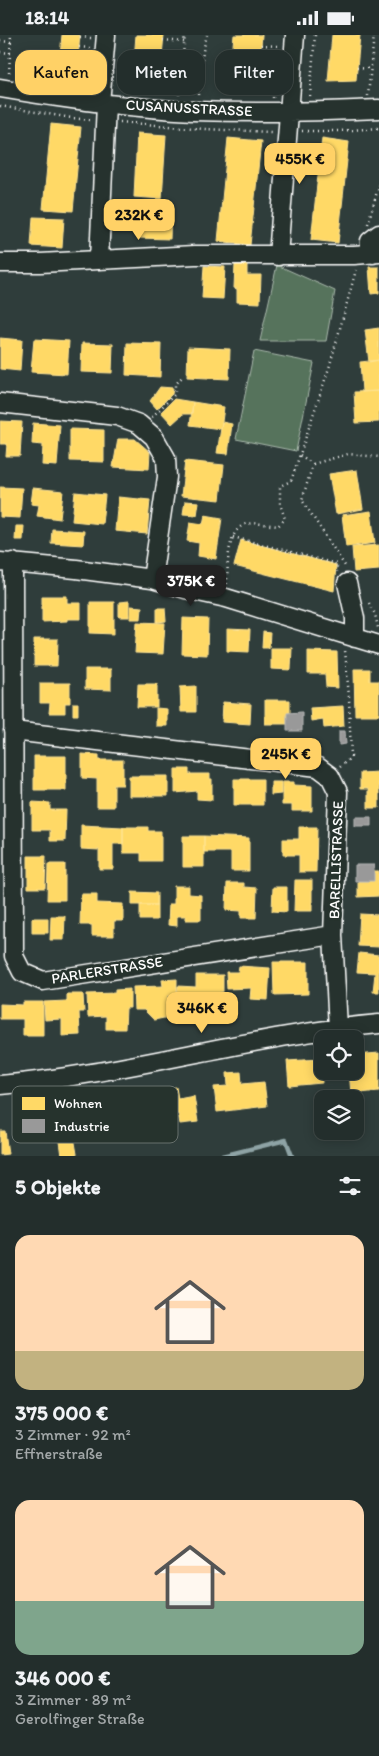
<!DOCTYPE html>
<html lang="de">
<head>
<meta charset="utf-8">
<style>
  :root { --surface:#232e2c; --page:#2b3634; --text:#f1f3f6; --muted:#a3a8a9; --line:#404a48; --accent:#ffd166 }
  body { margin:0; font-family:Itim,sans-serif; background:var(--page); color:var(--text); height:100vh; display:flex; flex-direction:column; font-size:19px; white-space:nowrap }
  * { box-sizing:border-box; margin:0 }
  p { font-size:16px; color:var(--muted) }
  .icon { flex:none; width:28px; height:28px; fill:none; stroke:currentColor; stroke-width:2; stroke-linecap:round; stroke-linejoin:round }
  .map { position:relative; height:1121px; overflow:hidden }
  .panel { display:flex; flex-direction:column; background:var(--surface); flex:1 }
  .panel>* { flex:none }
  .hud { position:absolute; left:15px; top:15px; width:350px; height:45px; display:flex; gap:10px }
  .fabs { position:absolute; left:314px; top:995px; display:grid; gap:10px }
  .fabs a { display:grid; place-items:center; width:50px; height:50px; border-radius:10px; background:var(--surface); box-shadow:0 2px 12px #0003,0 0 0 1px var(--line); font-size:25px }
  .price { position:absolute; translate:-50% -42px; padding:0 11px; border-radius:10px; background:var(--accent); color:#111; font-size:16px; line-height:32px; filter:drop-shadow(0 1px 2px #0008) }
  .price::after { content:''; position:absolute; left:50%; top:30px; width:15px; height:11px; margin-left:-8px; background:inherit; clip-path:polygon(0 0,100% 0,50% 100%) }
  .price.selected { background:#222; color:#fff }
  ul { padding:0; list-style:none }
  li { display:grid; align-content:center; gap:10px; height:265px; padding:0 15px }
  li span { display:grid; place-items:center; height:155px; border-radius:15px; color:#555 }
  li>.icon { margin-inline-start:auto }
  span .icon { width:90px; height:90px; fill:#fffc; stroke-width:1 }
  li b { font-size:21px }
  h2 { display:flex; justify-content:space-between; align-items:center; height:60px; padding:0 15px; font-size:21px }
  .chip { padding:0 18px; border-radius:15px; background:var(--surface); box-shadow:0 2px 12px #0003,0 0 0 1px var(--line); font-size:18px; line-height:45px }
  .chip.selected { background:var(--accent); color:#111 }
  .status { display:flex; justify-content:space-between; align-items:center; height:35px; padding:0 25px; background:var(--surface); direction:ltr }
  .status svg { height:14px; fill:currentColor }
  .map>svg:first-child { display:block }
  .green { fill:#56735b; stroke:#aab9ad }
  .homes { fill:#ffd966; stroke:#ffe494 }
  .industry { fill:#999; stroke:#b8b8b8 }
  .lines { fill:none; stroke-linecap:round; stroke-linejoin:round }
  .stream { stroke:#8ea3a5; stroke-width:4.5 }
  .minor-casing { stroke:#fff; stroke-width:21 }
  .path { stroke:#fff; stroke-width:2.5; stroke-dasharray:1 4; stroke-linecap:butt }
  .minor { stroke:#26332d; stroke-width:18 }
  .labels { text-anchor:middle; stroke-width:5; stroke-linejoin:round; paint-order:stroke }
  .street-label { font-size:15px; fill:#fff; stroke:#26332d }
  .key { fill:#26332d; stroke:#67706c; stroke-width:1 }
  .key-label { font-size:14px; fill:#fff }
</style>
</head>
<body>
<div class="status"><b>18:14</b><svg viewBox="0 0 49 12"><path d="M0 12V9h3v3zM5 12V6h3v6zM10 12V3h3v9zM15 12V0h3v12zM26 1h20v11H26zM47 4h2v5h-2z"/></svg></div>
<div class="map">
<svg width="379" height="1121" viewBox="0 0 379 1121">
  <rect width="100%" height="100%" fill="#2f3d3b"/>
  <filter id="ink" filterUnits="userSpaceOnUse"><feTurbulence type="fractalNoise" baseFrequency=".02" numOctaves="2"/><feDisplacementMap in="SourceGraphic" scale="10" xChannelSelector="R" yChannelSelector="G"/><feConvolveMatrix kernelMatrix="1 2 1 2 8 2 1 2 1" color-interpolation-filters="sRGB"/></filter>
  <g filter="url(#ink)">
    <path class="green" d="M277,230L335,256L326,306H260Z
      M254,316L314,328L296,416L236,404Z"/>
    <path class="homes" d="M62,0H80L76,45L58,43Z
      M136,0H164L159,53L132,50Z
      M234,0H262L257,55L229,52Z
      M332,0H360L356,45L328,46Z
      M51,89L81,92L73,176L43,174Z
      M137,98L166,100L162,164L134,162Z
      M228,103L261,106L250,210L218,206Z
      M322,103L349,107L338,208L311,205Z
      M140,170L171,172L170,204L138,203Z
      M33,182L64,183L62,213L31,211Z
      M235,229L247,230V240H261L260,268L237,267V254L234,253Z
      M204,231L225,232L223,264L202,263Z
      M369,232H379V258L371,259Z
      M379,293V325L369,327L365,295Z
      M0,303L22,305L20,336L0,334Z
      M34,304L69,306L67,339L31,337Z
      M82,308L113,309L112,338L81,337Z
      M127,308L161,309L160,342L126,340Z
      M188,312L230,314L229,344L187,342Z
      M379,325V356L362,357L360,327Z
      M160,352L173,353L172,359L157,374L150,366Z
      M379,356V387L356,388L354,357Z
      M174,364L193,367L192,379H183L172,389L161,377Z
      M193,367L224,372L221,394L190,390Z
      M0,386L22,387L20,421H6L7,409H0Z
      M222,387L232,389L228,419L217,418Z
      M33,388L60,390L57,431L42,430L43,410L32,409Z
      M70,394L104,395V427L70,426Z
      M118,404H135L150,417L149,434L113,432Z
      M185,426L224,430L220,465L181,461Z
      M357,435L363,474L336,479L329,439Z
      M0,452L22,453L20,483L0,482Z
      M33,453L63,456L60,484L37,481L39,470L31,469Z
      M75,457L105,460L102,489L72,486Z
      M118,462L150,465L147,499L115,496Z
      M185,466L199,467L197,480L183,479Z
      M371,476L375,508L346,512L342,480Z
      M205,480L222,483L216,524L198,521L199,508L187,506L190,487L203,489Z
      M16,491H24L23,505H15Z
      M52,494L84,496L83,510L51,508Z
      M241,505L336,530L334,556L234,531Z
      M379,510V535L354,537L352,512Z
      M42,561H67V568H81V584H67V586L42,587Z
      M129,566V582H119V567Z
      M90,567H114V599L90,598Z
      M131,571L142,572L141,584H130Z
      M157,573H165L166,586L157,587Z
      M183,583L208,584L207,620L182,619Z
      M137,587L165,588L163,619L135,618Z
      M227,594L250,595L249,617L227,616Z
      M263,597L270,598L269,613H262Z
      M34,604H58L57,631H34Z
      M271,613H292L291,635L271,634Z
      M308,616L337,617L338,653L326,652L325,639H308Z
      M85,634H111V655L85,654Z
      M354,634H370V646H379V680H355Z
      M40,648H70V668H65V678H49L50,668H40Z
      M138,649H157V672H137Z
      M196,651V677H181L180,652Z
      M265,665H290V678H287V689H265Z
      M223,667L251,669L250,689L222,687Z
      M73,668H78V680H73Z
      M343,671L344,691L324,693L323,684L311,686L310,673Z
      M156,673L167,674V691H156Z
      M82,719L99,720V725H123V750H114V772H97V744L82,743Z
      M34,721H66V755H34Z
      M175,734H189V739H210V744H212V765L197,764V756L175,758Z
      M379,737V773H368V754H360V738Z
      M129,741H168V761H129Z
      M234,744H263V770H234Z
      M271,747H281V759L271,760Z
      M282,747H294V750L312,751V776H292V770H282Z
      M32,767L50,768V775H66L65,806H50V795H32Z
      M81,790L123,792V809H113V834H99V815L81,814Z
      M123,792H148V796H161V826H141V818H123Z
      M299,792H317L316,837H299V820H283V804H299Z
      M183,801H204V832H183Z
      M204,801L249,803V836H231V817H204Z
      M28,821H46L45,853H28Z
      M48,829H65V865H47Z
      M374,836H379V861L358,862V846H374Z
      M295,845H312V876H294Z
      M227,848H244V852L257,853L256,883H241V876L226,875Z
      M174,851H189V859L201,860V885H186V881H177V891L168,890L169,869H174Z
      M273,852H287V877L272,876Z
      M132,857L157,858V870H132Z
      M81,859H97V868L123,869V886H114V901H92V890H80Z
      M140,870H157V885H140Z
      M360,879L379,880V912L358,911Z
      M51,881H65L64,905H50Z
      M32,883H48V898H32Z
      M359,918L379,920V957H373L375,938L357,937Z
      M273,927H308V959L274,960Z
      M239,931L270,933L268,965L250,964L251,953L227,954L226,937H238Z
      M196,940H223V957H220L219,973H203L204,965L177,964L178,951L196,952Z
      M177,944V962L168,961L169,982L154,985L144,975H134L133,952L163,951L162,945Z
      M130,954V973H126L125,994H106V981L88,982L87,959L115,958V955Z
      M67,959H83L84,977H79L80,1000L62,1001V984L45,985L44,967L67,966Z
      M23,967H43V1001H23V984H0V969L23,970Z
      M379,1018V1056L351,1059L349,1036H355V1020Z
      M320,1024L322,1048L289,1051L287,1026Z
      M241,1037L242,1049L264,1047L267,1071L217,1077L214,1052L228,1051L227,1038Z
      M176,1052L178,1064L194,1061L198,1087L180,1089L178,1079L162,1082L158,1055Z
      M68,1080L70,1096H73L77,1119L62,1121L59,1099L28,1104L26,1086Z
      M0,1096H5L8,1119L0,1120Z"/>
    <path class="industry" d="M302,677V696H287V678Z
      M339,696H345L346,709L339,710Z
      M355,782H371V791H355Z
      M355,830H374V846H355Z"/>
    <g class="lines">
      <path class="stream" d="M222,1121L286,1105L292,1121"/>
      <g class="minor-casing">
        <path id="minor" d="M0,53C64,64 128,73 193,76C255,78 317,77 379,74
          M100,68L106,0
          M373,219L370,213V206L379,199
          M278,221L295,0
          M99,225L106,69
          M0,228H40L195,220H354L379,218
          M0,368L117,381L139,389L154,402L166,423L167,442L152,544
          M0,527L76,534L152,544L185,554L226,563L379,610
          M13,527L14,921L22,937L43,946L333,900
          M347,548L355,583V603
          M13,696L318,732L330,741L338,757L333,900L338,993
          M0,1050C128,1039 251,1000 379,989"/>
      </g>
      <path class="path" d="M80,2L91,3
        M163,5L184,7
        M0,6L11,7
        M261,10L278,11
        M79,12L90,13
        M0,17L11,18
        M162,17L183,19
        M78,26L89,27
        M162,26L182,28
        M357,33L371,34
        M259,35L275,36
        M77,37L88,38
        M9,38L11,0
        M160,38L181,39
        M160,46L180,49
        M179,60L185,0
        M199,60L203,16L207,0
        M310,61L315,0
        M368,61L374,0
        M273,63L275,36
        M0,71L72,83L90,85
        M120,87L205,94L272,97
        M302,96H338L379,93
        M368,189L379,149
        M152,382L175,359V350L183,341
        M300,420L313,429
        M313,429L302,465L347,534
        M313,429L348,419L379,422
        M233,502L337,529V537
        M227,549C228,532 226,495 246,489C253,487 270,490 278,491L285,484L280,469V451L291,446L330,330L356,235
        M369,568L375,579L378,593
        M340,732L351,722L349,662L345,615"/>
      <use href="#minor" class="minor"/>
    </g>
  </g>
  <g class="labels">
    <g class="street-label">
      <text transform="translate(189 73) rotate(3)" y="5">CUSANUSSTRASSE</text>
      <text transform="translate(336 825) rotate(-88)" y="5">BARELLISTRASSE</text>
      <text transform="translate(107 935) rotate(-9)" y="5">PARLERSTRASSE</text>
    </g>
  </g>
  <rect x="12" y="1051" width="166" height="57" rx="8" class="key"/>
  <rect x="22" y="1062" width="23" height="13" fill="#ffd966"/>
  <rect x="22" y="1084" width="23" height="14" fill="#999"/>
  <g class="key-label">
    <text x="54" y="1073">Wohnen</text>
    <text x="54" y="1096">Industrie</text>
  </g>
</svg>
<div class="fabs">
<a><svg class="icon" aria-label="locate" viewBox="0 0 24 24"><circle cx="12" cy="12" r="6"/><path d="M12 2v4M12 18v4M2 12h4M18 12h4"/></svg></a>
<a><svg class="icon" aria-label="layers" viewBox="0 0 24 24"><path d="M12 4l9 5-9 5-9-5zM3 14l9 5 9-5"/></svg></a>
</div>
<b class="price" style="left:300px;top:150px">455K €</b>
<b class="price" style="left:139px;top:206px">232K €</b>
<b class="price selected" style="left:191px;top:572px">375K €</b>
<b class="price" style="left:286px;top:745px">245K €</b>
<b class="price" style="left:202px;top:999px">346K €</b>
<div class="hud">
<a class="chip selected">Kaufen</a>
<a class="chip">Mieten</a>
<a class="chip">Filter</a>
</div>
</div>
<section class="panel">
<h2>5 Objekte<svg class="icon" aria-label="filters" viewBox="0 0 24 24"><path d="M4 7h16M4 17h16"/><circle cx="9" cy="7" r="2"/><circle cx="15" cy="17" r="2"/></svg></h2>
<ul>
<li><span style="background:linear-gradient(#ffd9b3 75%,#c2b280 0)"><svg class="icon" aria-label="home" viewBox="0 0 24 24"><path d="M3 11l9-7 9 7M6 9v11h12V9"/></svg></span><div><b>375 000 €</b><p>3 Zimmer · 92 m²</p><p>Effnerstraße</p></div></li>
<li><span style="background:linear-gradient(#ffd9b3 65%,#7fa58c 0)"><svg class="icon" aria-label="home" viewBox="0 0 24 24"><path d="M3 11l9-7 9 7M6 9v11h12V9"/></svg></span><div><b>346 000 €</b><p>3 Zimmer · 89 m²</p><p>Gerolfinger Straße</p></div></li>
</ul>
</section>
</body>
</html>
